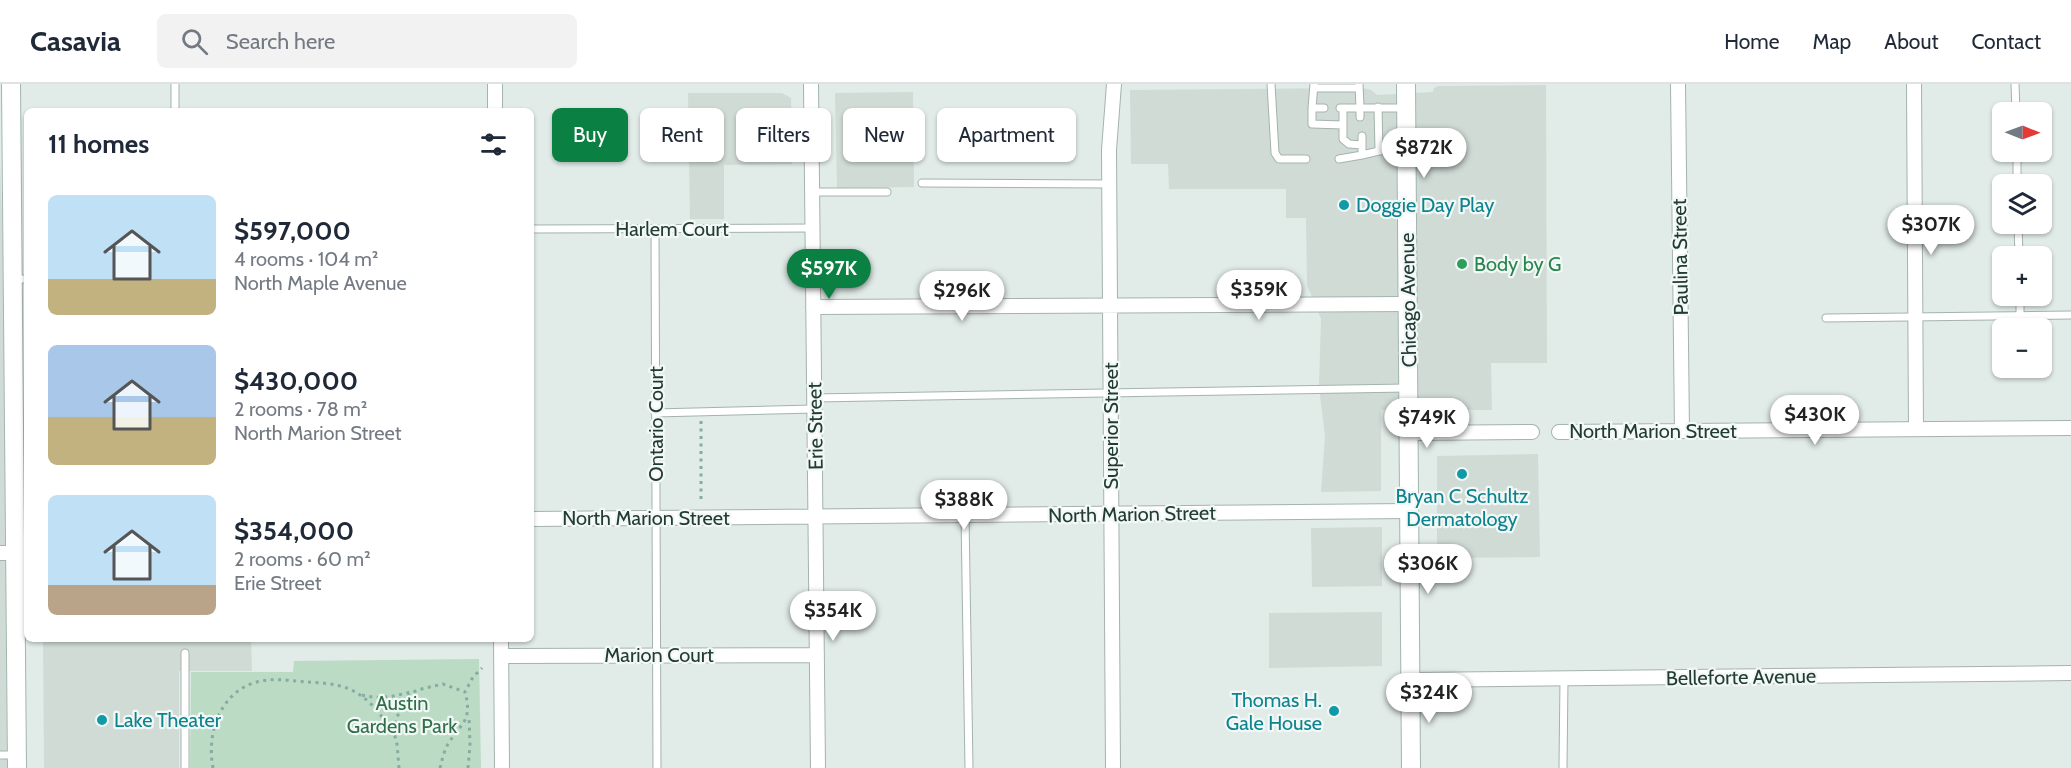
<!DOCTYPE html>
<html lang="en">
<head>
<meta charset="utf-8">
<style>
  :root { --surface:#fff; --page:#f2f2f3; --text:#1f2937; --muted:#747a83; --line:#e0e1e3; --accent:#0b8043 }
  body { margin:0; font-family:Cabin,sans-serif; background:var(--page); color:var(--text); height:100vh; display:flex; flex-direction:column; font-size:22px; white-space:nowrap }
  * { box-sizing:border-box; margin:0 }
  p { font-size:20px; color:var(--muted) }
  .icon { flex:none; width:33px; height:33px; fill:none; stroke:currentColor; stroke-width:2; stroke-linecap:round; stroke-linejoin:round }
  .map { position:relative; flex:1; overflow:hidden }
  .details { position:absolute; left:24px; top:24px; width:510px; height:534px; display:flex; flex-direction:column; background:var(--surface); border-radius:9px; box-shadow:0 2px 4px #0004 }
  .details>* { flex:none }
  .top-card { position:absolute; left:552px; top:24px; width:570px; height:54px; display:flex; gap:12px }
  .needle { width:39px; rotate:91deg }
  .buttons { position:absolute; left:1992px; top:18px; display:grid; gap:12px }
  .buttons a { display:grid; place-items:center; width:60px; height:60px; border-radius:9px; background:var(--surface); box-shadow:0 2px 4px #0004; font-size:30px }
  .price { position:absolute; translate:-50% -51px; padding:0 14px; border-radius:21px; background:#fff; color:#222; font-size:20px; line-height:39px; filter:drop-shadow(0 2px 3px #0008) }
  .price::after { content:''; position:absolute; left:50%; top:36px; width:18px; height:14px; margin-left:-9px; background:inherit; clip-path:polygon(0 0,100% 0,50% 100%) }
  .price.selected { background:var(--accent); color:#fff }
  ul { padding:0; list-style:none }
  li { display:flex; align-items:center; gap:18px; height:150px; padding:0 24px }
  li span { display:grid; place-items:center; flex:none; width:168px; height:120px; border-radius:9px; color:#555 }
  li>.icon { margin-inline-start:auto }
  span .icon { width:72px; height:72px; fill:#fffc; stroke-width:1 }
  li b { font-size:26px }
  h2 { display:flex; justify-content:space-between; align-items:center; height:72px; padding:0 24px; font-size:26px }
  .tag { padding:0 21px; border-radius:9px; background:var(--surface); box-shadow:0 2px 4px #0004; font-size:21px; line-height:54px }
  .tag.selected { background:var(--accent); color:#fff }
  header { display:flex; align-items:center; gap:36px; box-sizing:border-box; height:84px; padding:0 30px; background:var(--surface); border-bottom:2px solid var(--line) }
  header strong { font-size:28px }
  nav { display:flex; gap:33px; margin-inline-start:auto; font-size:21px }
  .search { width:420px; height:54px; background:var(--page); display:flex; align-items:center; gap:15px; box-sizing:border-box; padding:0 21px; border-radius:9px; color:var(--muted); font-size:22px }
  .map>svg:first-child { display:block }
  .built { fill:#d0dbd6 }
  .green { fill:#bcdbc5 }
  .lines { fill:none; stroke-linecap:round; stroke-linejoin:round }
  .lane-casing { stroke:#a4b3ae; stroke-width:9 }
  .street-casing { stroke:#a4b3ae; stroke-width:16 }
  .secondary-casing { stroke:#a1b6af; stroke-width:20 }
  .path { stroke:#84aca1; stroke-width:3; stroke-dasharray:3 4.5; stroke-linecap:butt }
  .lane { stroke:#fff; stroke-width:7 }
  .street { stroke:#fff; stroke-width:14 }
  .secondary { stroke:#fff; stroke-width:18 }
  .culture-dot { fill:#0f9aa8; stroke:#f2f8f5; stroke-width:2 }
  .leisure-dot { fill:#2e9e5b; stroke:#f2f8f5; stroke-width:2 }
  .labels { text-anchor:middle; stroke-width:4.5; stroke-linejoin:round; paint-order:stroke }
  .culture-label { font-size:20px; fill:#0d838f; stroke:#f2f8f5; text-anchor:start }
  .street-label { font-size:20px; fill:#233b35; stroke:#f2f8f5 }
  .leisure-label { font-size:20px; fill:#27864d; stroke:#f2f8f5; text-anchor:start }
  .park-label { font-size:20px; fill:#306f4a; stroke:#f2f8f5 }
</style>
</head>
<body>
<header>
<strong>Casavia</strong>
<div class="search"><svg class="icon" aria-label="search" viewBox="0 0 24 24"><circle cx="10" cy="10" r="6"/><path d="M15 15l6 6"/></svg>Search here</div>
<nav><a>Home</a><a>Map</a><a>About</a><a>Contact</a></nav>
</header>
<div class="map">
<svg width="2071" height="684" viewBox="0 0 2071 684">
  <rect width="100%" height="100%" fill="#e1ebe7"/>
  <path class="built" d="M1546,1L1547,279H1491L1492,326H1381V407L1321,408L1325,352L1319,303L1321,235L1307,201L1306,134H1286V105H1169L1168,80H1131L1130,6L1363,4L1371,6L1377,11L1433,8L1434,4L1438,2Z
    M913,8L914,103L837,104L835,9Z
    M688,9H782L791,14L792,80L724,81V135H690Z
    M0,75L4,195L7,684H0Z
    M1538,370L1540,473L1437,474V372Z
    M1382,443V502L1312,503L1311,444Z
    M1382,528V582L1269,584V529Z
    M43,555H251L252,587H179V684H44Z"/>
  <path class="green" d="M479,575L481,684H190L191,588H293L294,577Z"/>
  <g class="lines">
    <g class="lane-casing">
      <path id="lane" d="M175,0V27
        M1271,0L1275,69L1279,75H1306
        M1314,0L1312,24H1324
        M1359,0L1360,24H1405
        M2015,0L2016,28
        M1314,4H1359
        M1378,23L1379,67
        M1312,24V40L1343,41
        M1340,24H1360V33
        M1343,24V55L1349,60L1362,61
        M1362,52V71L1379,67L1406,65
        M2017,68V100
        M1339,75L1362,71
        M922,99L1110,100
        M812,108H887
        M2018,140L2019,172
        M531,145L813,144
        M655,145L657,684
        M13,195H27
        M2020,212V232
        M1826,234L2071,231
        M814,314L1406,304
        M655,329L814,325
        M965,431L969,684
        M185,569V684
        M0,671H15
        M1563,684L1564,595"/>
    </g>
    <g class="street-casing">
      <path id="street" d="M495,0V27
        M811,0L818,684
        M1678,0L1682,347
        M1914,0L1916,345
        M813,223L1408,220
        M1559,348L2071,344
        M1409,349L1532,348
        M531,435L1409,427
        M0,469H16
        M501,555L502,684
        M501,572L817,571
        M1411,596L2071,589
        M1113,684L1109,66L1114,0"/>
    </g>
    <g class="secondary-casing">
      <path id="secondary" d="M11,0L17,684
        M1406,0L1411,684"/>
    </g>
    <path class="path" d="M701,337V416
      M362,611C380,616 396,612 414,607
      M213,684C206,648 221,605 261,597C276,594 292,597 307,598C325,599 345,600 360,611C374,620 384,636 394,649
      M399,684L397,660L394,649L396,635L407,613L417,606L443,600L465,608L473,593L482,584
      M440,684C442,676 444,667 448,660C461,639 473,637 465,608
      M468,684L470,661L469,633"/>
    <use href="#lane" class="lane"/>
    <use href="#street" class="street"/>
    <use href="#secondary" class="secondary"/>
  </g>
  <g class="culture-dot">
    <circle cx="1344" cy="121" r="6"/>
    <circle cx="1462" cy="390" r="6"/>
    <circle cx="1334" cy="627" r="6"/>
    <circle cx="102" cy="636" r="6"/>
  </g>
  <circle class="leisure-dot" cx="1462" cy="180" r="6"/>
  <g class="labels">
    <g class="culture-label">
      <text x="1356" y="128">Doggie Day Play</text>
      <text x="1462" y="419" text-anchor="middle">Bryan C Schultz<tspan x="1462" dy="23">Dermatology</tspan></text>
      <text x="1322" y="623" text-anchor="end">Thomas H.<tspan x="1322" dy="23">Gale House</tspan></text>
      <text x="114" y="643">Lake Theater</text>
    </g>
    <g class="street-label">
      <text x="672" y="152">Harlem Court</text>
      <text transform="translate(1680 173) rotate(-91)" y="7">Paulina Street</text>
      <text transform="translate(1408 216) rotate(-91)" y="7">Chicago Avenue</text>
      <text transform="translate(656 340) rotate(-90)" y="7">Ontario Court</text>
      <text transform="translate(815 342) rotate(-91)" y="7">Erie Street</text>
      <text transform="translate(1111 342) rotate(-90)" y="7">Superior Street</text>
      <text x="1653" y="354">North Marion Street</text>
      <text transform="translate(1132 430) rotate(-1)" y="7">North Marion Street</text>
      <text x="646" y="441">North Marion Street</text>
      <text x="659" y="578">Marion Court</text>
      <text transform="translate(1741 593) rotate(-1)" y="7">Belleforte Avenue</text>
    </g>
    <g class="leisure-label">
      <text x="1474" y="187">Body by G</text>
    </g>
    <g class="park-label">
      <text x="402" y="626">Austin<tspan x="402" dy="23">Gardens Park</tspan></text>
    </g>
  </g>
</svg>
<div class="buttons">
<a><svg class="needle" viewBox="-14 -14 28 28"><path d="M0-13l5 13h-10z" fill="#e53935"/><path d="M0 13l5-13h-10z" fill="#747a83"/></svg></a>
<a><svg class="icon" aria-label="layers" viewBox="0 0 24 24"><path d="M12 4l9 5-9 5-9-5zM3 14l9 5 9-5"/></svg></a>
<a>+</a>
<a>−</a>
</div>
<b class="price" style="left:1424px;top:95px">$872K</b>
<b class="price" style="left:1931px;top:172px">$307K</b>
<b class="price selected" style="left:829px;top:216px">$597K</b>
<b class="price" style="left:1259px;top:237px">$359K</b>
<b class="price" style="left:962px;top:238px">$296K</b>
<b class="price" style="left:1815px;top:362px">$430K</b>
<b class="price" style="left:1427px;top:365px">$749K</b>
<b class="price" style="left:964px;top:447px">$388K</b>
<b class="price" style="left:1428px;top:511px">$306K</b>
<b class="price" style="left:833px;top:558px">$354K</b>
<b class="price" style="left:1429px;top:640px">$324K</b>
<div class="top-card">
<a class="tag selected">Buy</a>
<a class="tag">Rent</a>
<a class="tag">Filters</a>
<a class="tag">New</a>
<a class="tag">Apartment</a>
</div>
<section class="details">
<h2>11 homes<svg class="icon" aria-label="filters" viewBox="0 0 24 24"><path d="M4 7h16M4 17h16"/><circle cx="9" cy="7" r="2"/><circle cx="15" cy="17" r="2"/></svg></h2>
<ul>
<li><span style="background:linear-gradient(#bfe0f5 70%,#c2b280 0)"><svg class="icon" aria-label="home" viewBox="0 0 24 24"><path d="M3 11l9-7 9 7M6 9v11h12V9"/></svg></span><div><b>$597,000</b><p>4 rooms · 104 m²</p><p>North Maple Avenue</p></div></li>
<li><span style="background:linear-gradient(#a9c7e8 60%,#c2b280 0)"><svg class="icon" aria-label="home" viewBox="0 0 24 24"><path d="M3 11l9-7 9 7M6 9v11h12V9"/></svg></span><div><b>$430,000</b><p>2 rooms · 78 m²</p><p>North Marion Street</p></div></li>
<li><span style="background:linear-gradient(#bfe0f5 75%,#b9a48a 0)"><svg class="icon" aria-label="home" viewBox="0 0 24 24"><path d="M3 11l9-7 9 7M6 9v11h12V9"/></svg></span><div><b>$354,000</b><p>2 rooms · 60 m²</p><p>Erie Street</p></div></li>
</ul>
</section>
</div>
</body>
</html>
